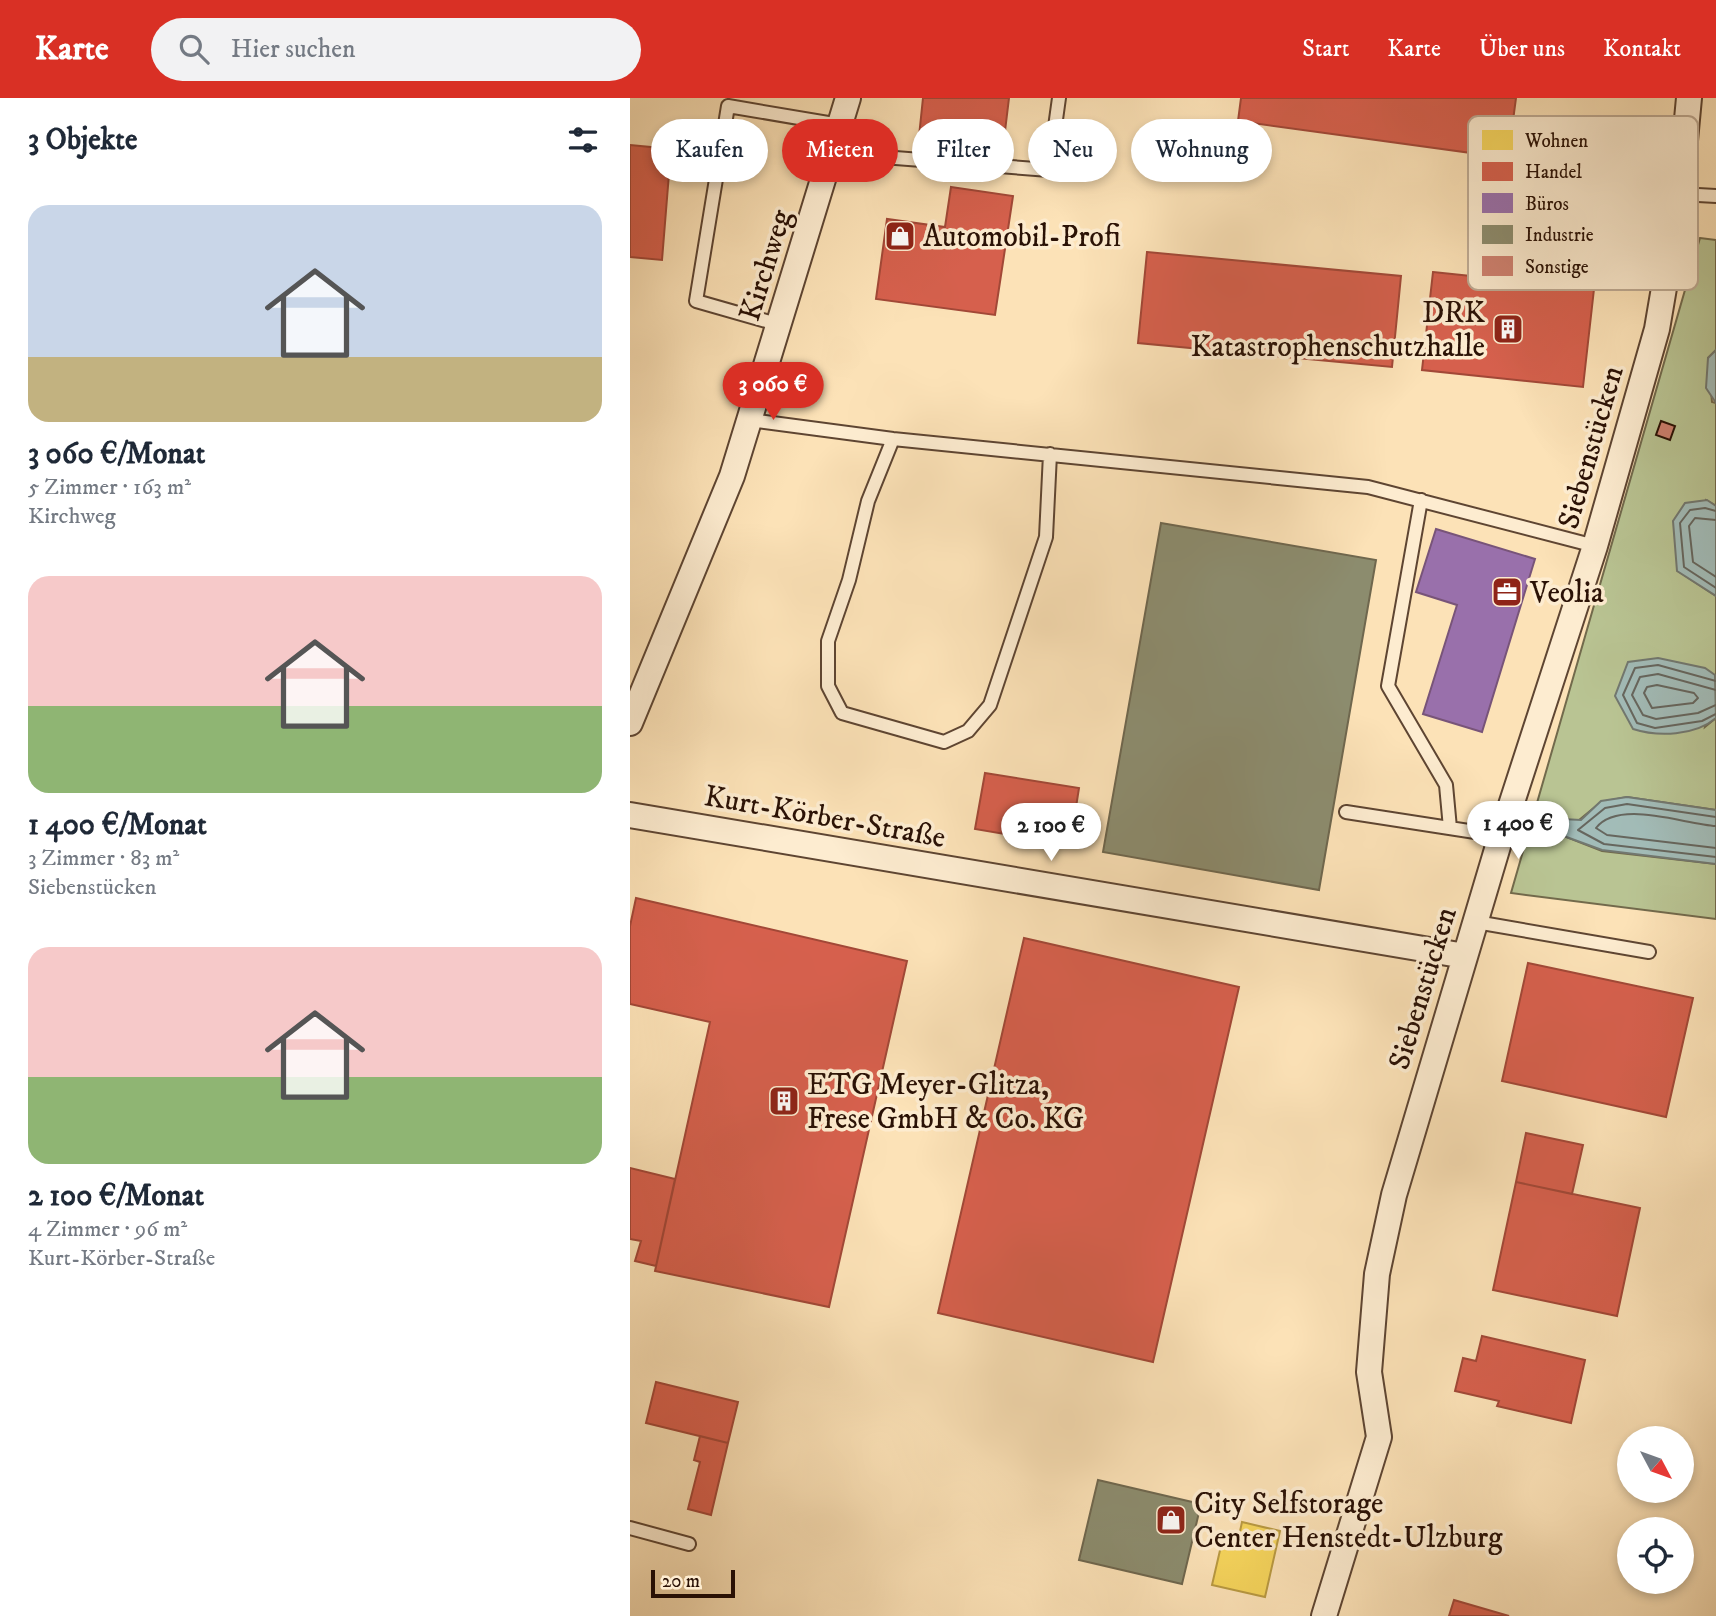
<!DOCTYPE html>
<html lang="de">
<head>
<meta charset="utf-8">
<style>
  :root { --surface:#fff; --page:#f2f2f3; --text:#1f2937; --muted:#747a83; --accent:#d93025 }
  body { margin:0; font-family:"IM FELL DW Pica",serif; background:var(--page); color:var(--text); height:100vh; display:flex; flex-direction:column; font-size:26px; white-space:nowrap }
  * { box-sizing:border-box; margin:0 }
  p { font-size:23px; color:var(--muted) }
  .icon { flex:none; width:38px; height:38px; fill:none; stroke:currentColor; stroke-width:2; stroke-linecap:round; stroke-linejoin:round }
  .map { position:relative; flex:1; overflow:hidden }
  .side { display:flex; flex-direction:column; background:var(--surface); width:630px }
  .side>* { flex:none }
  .banner { position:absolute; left:21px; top:21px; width:665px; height:63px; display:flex; gap:14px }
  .needle { width:46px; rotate:131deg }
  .controls { position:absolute; left:987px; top:1328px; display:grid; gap:14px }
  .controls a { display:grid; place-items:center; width:77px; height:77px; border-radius:50%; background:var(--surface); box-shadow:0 4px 10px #0003; font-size:35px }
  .scale { position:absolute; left:21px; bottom:18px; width:84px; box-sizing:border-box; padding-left:7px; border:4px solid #2a1105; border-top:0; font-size:19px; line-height:24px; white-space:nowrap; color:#2a1105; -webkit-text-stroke:5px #fdecd0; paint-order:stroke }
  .price { position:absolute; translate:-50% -60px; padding:0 16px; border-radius:24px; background:#fff; color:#222; font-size:23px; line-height:46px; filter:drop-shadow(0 2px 4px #0008) }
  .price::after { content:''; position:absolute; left:50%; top:42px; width:21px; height:16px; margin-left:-10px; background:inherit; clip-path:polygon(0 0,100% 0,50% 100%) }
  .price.on { background:var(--accent); color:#fff }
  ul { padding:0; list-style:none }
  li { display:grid; align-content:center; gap:14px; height:371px; padding:0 28px }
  li span { display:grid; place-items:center; height:217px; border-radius:21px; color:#555 }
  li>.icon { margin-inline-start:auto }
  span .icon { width:126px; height:126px; fill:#fffc; stroke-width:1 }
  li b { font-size:30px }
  h2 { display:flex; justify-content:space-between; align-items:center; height:84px; padding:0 28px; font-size:30px }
  .chip { padding:0 24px; border-radius:32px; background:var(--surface); box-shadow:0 4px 10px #0003; font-size:24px; line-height:63px }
  .chip.on { background:var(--accent); color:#fff }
  header { display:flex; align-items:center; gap:42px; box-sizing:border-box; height:98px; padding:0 35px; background:var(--accent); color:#fff }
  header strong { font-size:33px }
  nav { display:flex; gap:38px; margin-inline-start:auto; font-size:24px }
  .search { width:490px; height:63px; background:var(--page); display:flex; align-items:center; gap:18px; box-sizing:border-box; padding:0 24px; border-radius:38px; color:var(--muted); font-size:26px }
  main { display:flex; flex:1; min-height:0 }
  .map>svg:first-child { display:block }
  .green { fill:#b9c493; stroke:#726a4c; stroke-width:2 }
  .water { fill:#a2bcb8; stroke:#727870; stroke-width:2 }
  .homes { fill:#f6d55c; stroke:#b99a42; stroke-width:2 }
  .shops { fill:#d6604d; stroke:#a24837; stroke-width:2 }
  .offices { fill:#9970ab; stroke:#785479; stroke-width:2 }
  .industry { fill:#8c8c6e; stroke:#6f674e; stroke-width:2 }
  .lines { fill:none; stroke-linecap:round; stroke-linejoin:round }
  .shore { stroke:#66665e; stroke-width:2 }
  .building { fill:#ce806f; stroke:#2a1105; stroke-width:2 }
  .service-casing { stroke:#5e4532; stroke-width:16 }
  .minor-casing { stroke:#5e4532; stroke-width:28 }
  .service { stroke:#fdecd0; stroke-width:12 }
  .minor { stroke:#fdecd0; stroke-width:24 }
  .labels { text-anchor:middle; stroke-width:7; stroke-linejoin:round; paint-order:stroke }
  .poi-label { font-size:30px; fill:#2a1105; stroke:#fdecd0; text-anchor:start }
  .street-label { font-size:30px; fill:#2a1105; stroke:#fdecd0 }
  .key { fill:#fdecd0; stroke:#beaa93; stroke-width:2 }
  .key-label { font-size:19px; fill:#2a1105 }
</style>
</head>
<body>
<header>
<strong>Karte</strong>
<div class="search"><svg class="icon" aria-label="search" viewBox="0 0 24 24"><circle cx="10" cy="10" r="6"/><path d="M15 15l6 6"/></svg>Hier suchen</div>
<nav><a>Start</a><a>Karte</a><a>Über uns</a><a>Kontakt</a></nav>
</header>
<main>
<section class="side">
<h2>3 Objekte<svg class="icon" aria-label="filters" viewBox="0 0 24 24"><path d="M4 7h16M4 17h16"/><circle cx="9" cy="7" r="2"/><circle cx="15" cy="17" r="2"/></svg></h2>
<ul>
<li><span style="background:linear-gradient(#c9d6e8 70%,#c2b280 0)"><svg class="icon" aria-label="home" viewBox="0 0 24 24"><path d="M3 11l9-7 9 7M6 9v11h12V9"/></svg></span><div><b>3 060 €/Monat</b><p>5 Zimmer · 163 m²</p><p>Kirchweg</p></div></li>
<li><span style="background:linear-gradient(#f6c9c9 60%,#8fb573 0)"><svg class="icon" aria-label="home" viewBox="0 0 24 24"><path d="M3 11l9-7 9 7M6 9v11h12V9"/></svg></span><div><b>1 400 €/Monat</b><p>3 Zimmer · 83 m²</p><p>Siebenstücken</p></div></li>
<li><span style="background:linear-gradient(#f6c9c9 60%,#8fb573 0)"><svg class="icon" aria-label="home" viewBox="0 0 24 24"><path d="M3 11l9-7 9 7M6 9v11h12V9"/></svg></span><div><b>2 100 €/Monat</b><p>4 Zimmer · 96 m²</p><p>Kurt-Körber-Straße</p></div></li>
</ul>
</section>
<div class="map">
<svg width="1086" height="1518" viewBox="0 0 1086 1518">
  <rect width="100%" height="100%" fill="#fce2b7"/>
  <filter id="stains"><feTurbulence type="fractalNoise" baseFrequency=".00286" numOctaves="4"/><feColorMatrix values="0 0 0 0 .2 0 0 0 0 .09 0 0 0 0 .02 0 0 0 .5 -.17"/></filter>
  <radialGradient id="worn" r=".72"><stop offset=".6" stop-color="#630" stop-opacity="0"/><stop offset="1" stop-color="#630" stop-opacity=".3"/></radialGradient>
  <path class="green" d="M1070,140L1086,142V252L1078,260L1082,304L1086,305V408L1076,402L1048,473L1086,498V578L1075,629L1086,620V712L997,699L971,704L931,737L972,753L1086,766V821L881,795Z"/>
  <path class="water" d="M1086,252V305L1076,290L1078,260Z
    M1077,402L1086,408V498L1047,473L1043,423L1055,405Z
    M1028,560L1075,570L1085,577L1086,620C1065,638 1028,639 1003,631L985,598L998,564Z
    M997,699L1086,712V766L972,752L931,737L932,721L951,722L971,703Z"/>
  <path class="homes" d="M612,1424L650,1433L635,1499L582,1487L594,1435L609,1438Z"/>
  <path class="shops" d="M293,0H379L372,58L288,48Z
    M611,0H886L878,60L608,23Z
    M0,47L41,51L32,162L0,159Z
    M321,89L383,98L365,217L246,201L257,121L315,129Z
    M517,154L771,178L762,269L508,245Z
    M803,174L964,191L953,289L792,272Z
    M355,675L449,690L440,747L345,731Z
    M6,800L277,863L199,1209L25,1173L80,924L0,906V828Z
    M394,840L609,889L523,1264L308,1215Z
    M898,865L1063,900L1036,1019L872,983Z
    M896,1035L953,1047L942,1096L886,1084Z
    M0,1070L45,1081L26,1168L5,1163L11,1143L0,1141Z
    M886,1084L1010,1110L987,1218L863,1192Z
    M852,1238L955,1262L941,1325L867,1308L869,1303L825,1293L833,1260L846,1263Z
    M26,1284L108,1304L98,1345L16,1325Z
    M70,1338L98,1345L81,1417L58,1411L70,1364L64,1362Z
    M824,1502L879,1518H819Z"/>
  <path class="offices" d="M806,431L905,461L852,634L793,616L827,507L786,494Z"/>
  <path class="industry" d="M531,425L746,462L689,792L473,754Z
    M468,1382L571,1406L552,1486L449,1462Z"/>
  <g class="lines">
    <path class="shore" d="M1086,413L1075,410L1060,412L1050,425L1054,469L1086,490
      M1086,422L1065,420L1059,428L1063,464L1086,479
      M1086,583L1028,567L1005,570L993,597L1007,625L1025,630L1072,623L1086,616
      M1027,587L1064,595L1068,600L1063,605L1022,610L1014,595L1017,589Z
      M1086,592L1028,576L1010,579L1002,597L1013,617L1026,621L1068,615L1086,607
      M1086,719L997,706L975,710L948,732L974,746L1086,759
      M1086,728C1053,726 989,701 966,730L977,737L1086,750"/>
  </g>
  <path class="building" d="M1031,323L1045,328L1040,342L1026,337Z"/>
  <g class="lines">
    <g class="service-casing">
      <path id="service" d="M201,55L419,72L429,0
        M1050,96L1086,98
        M150,227L66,203L98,8L210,27
        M120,322L263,341L738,389L965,448
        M263,341L238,403L219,482L198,543V588L212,615L314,644L338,633L360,607L416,439L420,356
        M791,402L758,588L816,687L820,730
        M716,714L871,738
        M846,824L1019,854
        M0,1430L59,1446"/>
    </g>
    <g class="minor-casing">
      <path id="minor" d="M0,625L102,378L218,0
        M0,717L835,858
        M694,1518L749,1339L739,1274L747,1176L764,1097L871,738L965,448L1027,231L1050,96L1059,0"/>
    </g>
    <use href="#service" class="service"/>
    <use href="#minor" class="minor"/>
  </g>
  <defs>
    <g id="shop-square" transform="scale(1.575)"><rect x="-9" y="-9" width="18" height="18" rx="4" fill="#8f2418" stroke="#fdecd0"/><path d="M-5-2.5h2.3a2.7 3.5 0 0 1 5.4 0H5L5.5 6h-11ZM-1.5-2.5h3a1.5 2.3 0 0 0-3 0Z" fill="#fff"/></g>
    <g id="building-square" transform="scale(1.575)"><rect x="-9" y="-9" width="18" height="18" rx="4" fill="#8f2418" stroke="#fdecd0"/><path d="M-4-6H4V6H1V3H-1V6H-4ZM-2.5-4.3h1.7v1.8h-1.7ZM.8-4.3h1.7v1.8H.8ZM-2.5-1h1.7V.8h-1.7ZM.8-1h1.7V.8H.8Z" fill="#fff"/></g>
    <g id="office-square" transform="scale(1.575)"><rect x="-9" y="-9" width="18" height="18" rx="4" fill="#8f2418" stroke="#fdecd0"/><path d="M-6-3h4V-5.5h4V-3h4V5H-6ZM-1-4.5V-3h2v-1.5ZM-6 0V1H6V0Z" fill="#fff"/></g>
  </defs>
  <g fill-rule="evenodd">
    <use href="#shop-square" x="270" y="138"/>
    <use href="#building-square" x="878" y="231"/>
    <use href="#office-square" x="877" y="494"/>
    <use href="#building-square" x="154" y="1003"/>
    <use href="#shop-square" x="541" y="1422"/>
  </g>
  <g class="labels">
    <g class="poi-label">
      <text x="293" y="148">Automobil-Profi</text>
      <text x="855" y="224" text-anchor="end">DRK<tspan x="855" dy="34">Katastrophenschutzhalle</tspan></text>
      <text x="900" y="504">Veolia</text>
      <text x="177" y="996">ETG Meyer-Glitza,<tspan x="177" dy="34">Frese GmbH &amp; Co. KG</tspan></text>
      <text x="564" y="1415">City Selfstorage<tspan x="564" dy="34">Center Henstedt-Ulzburg</tspan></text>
    </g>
    <g class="street-label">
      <text transform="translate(135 167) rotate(-73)" y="10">Kirchweg</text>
      <text transform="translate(960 349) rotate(-74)" y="10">Siebenstücken</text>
      <text transform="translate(195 718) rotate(10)" y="10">Kurt-Körber-Straße</text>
      <text transform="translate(792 890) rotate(-73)" y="10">Siebenstücken</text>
    </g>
  </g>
  <rect x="838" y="18" width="230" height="174" rx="10" class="key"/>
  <rect x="852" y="32" width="31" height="20" fill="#f6d55c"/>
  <rect x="852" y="64" width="31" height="19" fill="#d6604d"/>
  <rect x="852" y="95" width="31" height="20" fill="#9970ab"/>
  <rect x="852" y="127" width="31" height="19" fill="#8c8c6e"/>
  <rect x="852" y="158" width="31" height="20" fill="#ce806f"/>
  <g class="key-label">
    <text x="895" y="49">Wohnen</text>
    <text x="895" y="80">Handel</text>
    <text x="895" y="112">Büros</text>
    <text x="895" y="143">Industrie</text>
    <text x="895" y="175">Sonstige</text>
  </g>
  <rect width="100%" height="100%" filter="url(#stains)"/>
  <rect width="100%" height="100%" fill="url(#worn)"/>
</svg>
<div class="controls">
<a><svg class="needle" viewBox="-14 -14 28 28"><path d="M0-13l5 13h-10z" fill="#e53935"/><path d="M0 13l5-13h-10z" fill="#747a83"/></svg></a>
<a><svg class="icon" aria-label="locate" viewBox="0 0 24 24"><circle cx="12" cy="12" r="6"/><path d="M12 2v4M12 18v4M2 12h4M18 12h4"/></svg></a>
</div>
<div class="scale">20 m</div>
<b class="price on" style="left:143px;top:324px">3 060 €</b>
<b class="price" style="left:888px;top:763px">1 400 €</b>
<b class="price" style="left:421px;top:765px">2 100 €</b>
<div class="banner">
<a class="chip">Kaufen</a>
<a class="chip on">Mieten</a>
<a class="chip">Filter</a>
<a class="chip">Neu</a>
<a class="chip">Wohnung</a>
</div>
</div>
</main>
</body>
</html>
